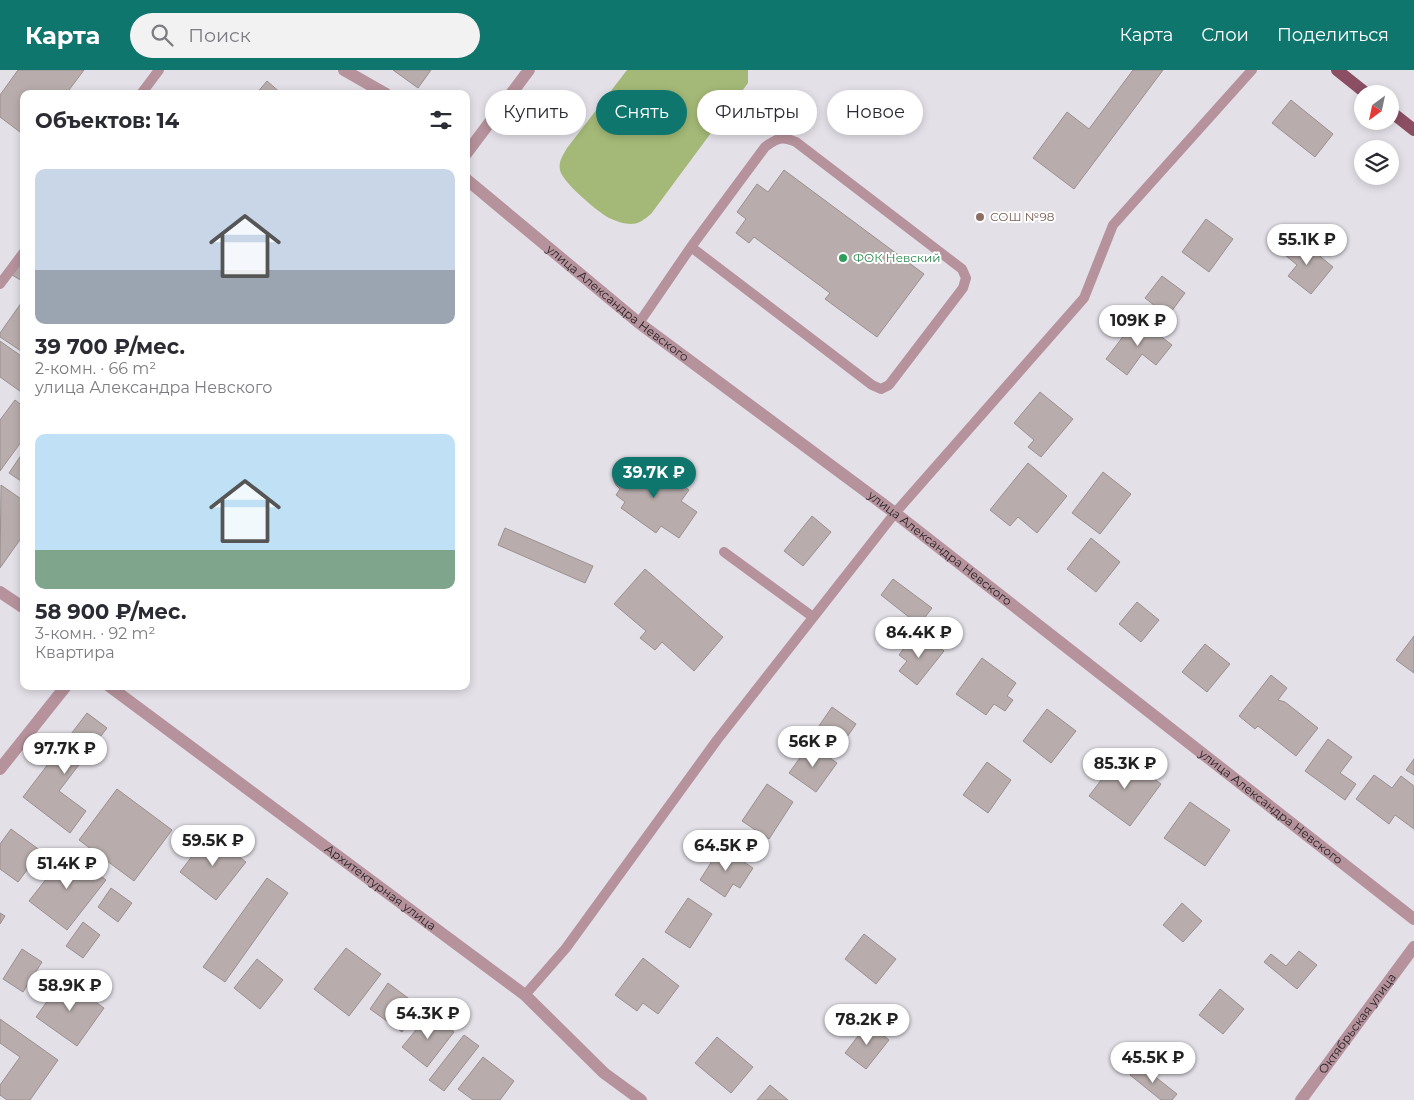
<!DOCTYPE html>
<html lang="ru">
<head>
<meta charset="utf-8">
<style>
  :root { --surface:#fff; --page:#f2f2f3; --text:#2b2b33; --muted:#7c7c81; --accent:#0f766e }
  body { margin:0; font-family:Montserrat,sans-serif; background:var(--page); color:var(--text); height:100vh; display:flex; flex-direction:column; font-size:19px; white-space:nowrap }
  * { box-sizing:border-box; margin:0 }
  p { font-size:16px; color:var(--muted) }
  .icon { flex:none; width:28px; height:28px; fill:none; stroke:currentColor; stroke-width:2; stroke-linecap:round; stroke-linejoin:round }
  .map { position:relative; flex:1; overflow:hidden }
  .drawer { position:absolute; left:20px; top:20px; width:450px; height:600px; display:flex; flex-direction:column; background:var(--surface); border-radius:10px; box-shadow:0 2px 8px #0003 }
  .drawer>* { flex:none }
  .hud { position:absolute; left:485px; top:20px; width:475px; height:45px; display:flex; gap:10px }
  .needle { width:32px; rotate:213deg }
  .fabs { position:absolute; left:1354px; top:15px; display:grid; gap:10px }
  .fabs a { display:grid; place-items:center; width:45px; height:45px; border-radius:50%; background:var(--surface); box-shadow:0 2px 8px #0003; font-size:25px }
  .price { position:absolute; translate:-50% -42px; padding:0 11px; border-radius:18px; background:#fff; color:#222; font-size:16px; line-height:32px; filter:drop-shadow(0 1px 2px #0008) }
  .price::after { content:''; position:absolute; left:50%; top:30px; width:15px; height:11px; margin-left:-8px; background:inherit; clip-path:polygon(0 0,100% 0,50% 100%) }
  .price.active { background:var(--accent); color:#fff }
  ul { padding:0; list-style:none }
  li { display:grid; align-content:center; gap:10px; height:265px; padding:0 15px }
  li span { display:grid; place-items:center; height:155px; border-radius:10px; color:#555 }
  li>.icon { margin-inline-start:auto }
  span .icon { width:90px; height:90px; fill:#fffc; stroke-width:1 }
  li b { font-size:21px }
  h2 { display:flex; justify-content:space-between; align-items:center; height:60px; padding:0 15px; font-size:21px }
  .tag { padding:0 18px; border-radius:22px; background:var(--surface); box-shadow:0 2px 8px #0003; font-size:18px; line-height:45px }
  .tag.active { background:var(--accent); color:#fff }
  header { display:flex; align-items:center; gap:30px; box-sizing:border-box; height:70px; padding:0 25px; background:var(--accent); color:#fff }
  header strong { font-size:24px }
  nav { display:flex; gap:28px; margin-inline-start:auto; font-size:18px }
  .search { width:350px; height:45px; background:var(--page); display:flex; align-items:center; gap:12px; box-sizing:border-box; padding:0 18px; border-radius:28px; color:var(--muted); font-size:19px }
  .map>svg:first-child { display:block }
  .green { fill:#a4b977 }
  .building { fill:#b8adac; stroke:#9a908f }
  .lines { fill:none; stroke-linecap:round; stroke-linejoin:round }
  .service { stroke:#b6929c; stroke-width:10 }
  .minor { stroke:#b6929c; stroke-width:12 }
  .primary { stroke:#8b4e63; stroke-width:12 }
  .education-dot { fill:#8d6e63; stroke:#fff; stroke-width:2 }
  .leisure-dot { fill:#2e9e5b; stroke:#fff; stroke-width:2 }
  .labels { text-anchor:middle; stroke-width:4; stroke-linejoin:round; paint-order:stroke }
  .education-label { font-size:12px; fill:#785e54; stroke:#fff; text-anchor:start }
  .leisure-label { font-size:12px; fill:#27864d; stroke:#fff; text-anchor:start }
  .street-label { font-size:12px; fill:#262427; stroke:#fff }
</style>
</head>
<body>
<header>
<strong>Карта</strong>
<div class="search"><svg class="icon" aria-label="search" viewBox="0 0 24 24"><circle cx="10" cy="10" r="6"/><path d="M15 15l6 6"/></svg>Поиск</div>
<nav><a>Карта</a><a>Слои</a><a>Поделиться</a></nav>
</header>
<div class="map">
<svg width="1414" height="1030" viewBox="0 0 1414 1030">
  <rect width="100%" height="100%" fill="#e4e0e8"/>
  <path class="green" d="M627,0H748V13L651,144C645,149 639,154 631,154C624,154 616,151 609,148C598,142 562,112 560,100C558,92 563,85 567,78Z"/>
  <path class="building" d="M18,0H84L66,24H24V65L0,47V25Z
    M393,0H431L418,18Z
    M1133,0H1163L1074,119L1033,88L1067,42L1089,59Z
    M267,11L282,24H256Z
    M1291,30L1333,64L1315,87L1272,53Z
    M784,100L924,204L877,267L825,229L830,223L754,167L749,173L736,163L746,149L737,142L757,114L768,122Z
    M1206,149L1233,169L1209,202L1182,182Z
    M1298,168L1333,197L1311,224L1288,206L1297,195L1285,185Z
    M24,187V212L12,205Z
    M1162,206L1185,223L1168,246L1145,228Z
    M24,229V283L0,267V263Z
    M1137,248L1172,275L1156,295L1142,284L1127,305L1106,289Z
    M0,271L24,288V324L0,307Z
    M1040,322L1073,349L1041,387L1028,377L1034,370L1014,353Z
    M15,330L24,337V368L0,401V350Z
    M24,381V413L9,403Z
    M638,393L647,399L651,393L689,420L681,431L697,442L679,468L661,456L656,463L621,438L625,432L616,425L620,419L616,415L614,411L615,403L621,397L625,396L634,399Z
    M1028,393L1067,426L1037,463L1018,447L1010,456L990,440Z
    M1103,402L1131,424L1100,464L1072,443Z
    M1,415L24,431V464L0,498Z
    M812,446L831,462L803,496L784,481Z
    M505,458L593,496L585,513L498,475Z
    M1091,468L1120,492L1096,522L1067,499Z
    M645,499L723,567L694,601L662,572L655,580L640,568L646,561L614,534Z
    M893,509L932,538L919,555L881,525Z
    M1137,532L1159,550L1141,572L1119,554Z
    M925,566L944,581L917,615L899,601L907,591L899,585L912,567L919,573Z
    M1414,566V603L1396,590Z
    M1205,574L1230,594L1207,622L1182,602Z
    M982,588L1016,613L1007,626L1013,630L1005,641L994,634L986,645L956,624Z
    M1271,605L1287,618L1278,630L1285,632L1318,658L1296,686L1258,656L1255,659L1239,646Z
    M832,637L856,654L836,683L812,666Z
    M1047,639L1076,661L1051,693L1023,671Z
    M87,643L107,658L59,721L86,741L70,763L23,727Z
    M1328,669L1352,687L1340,703L1356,714L1345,730L1305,701Z
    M810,674L837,693L816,722L789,703Z
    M1121,684L1161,714L1130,756L1089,726Z
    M1414,689V705L1406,700Z
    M987,692L1011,710L988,743L963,725Z
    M1374,705L1392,718L1401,706L1414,716V759L1395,745L1389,754L1356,729Z
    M767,714L793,732L769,769L742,751Z
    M117,719L172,760L134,811L79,770Z
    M1190,732L1230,760L1205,796L1164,768Z
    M11,759L41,781L18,812L0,799V774Z
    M209,764L246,792L216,830L180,802Z
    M721,777L753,798L740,818L733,814L725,827L700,810Z
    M68,781L106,810L67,860L29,831Z
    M267,808L288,823L225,912L203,897Z
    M111,818L132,833L118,852L98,837Z
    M688,828L712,844L690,878L665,862Z
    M1182,833L1202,851L1183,872L1163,855Z
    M0,843L5,846L0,854Z
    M83,852L100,865L83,888L66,876Z
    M864,864L896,889L876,914L845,889Z
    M346,878L381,904L349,946L314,919Z
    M22,879L42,892L23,922L3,909Z
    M1299,881L1317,895L1297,919L1264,892L1271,884L1286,896Z
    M643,888L679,916L658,944L643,933L637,941L615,925Z
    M257,889L283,910L260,939L234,918Z
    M63,909L104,938L77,976L36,947Z
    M388,913L420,937L402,962L370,939Z
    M1220,919L1244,939L1223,964L1199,945Z
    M430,943L454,962L427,997L402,977Z
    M0,949L58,990L30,1030H7L0,1025V1015L20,987L0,973Z
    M868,953L889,970L866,999L845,983Z
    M464,965L479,976L444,1021L429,1010Z
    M717,967L753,997L731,1023L695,993Z
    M483,987L514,1011L500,1030H473L458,1019Z
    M1139,994L1177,1024L1172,1030H1161L1130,1005Z
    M770,1015L788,1030H757Z"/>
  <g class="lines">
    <path class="service" d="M141,24L159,0
      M0,214L24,182
      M639,253L691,177L765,77C777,68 782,66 796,72L962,199L966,208L963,218L889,315L881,319L872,315L691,177
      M724,482L813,547
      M525,925L566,878L717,670L895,443L1084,228L1113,155L1252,0"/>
    <g class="minor">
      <path d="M344,0L386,24"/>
      <path d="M466,84L529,0"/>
      <path id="s1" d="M466,109L639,253L895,443L1414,849"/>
      <path d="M0,522L24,538"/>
      <path id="s2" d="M109,616L525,925L604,1003L641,1030"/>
      <path d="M0,699L66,616"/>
      <path id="s3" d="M1301,1030L1414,877"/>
    </g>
    <path class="primary" d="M1337,0L1367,24
      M1390,41L1414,60"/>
  </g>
  <circle class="education-dot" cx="980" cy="147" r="5"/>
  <circle class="leisure-dot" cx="843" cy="188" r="5"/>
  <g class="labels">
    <g class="education-label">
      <text x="990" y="151">СОШ №98</text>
    </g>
    <g class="leisure-label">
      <text x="853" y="192">ФОК Невский</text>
    </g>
    <g class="street-label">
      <text dy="4" stroke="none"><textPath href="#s1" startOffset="196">улица Александра Невского</textPath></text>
      <text dy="4" stroke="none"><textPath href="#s1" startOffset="601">улица Александра Невского</textPath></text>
      <text dy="4" stroke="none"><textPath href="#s1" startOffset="1021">улица Александра Невского</textPath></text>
      <text dy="4" stroke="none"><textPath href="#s2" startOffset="338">Архитектурная улица</textPath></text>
      <text dy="4" stroke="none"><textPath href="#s3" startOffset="95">Октябрьская улица</textPath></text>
    </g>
  </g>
</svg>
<div class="fabs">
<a><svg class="needle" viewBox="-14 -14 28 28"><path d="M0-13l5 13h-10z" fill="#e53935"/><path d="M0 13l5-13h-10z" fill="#7c7c81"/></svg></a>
<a><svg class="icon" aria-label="layers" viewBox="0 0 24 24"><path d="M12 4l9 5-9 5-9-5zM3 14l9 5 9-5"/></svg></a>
</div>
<b class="price" style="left:1307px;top:196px">55.1K ₽</b>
<b class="price" style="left:1138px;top:277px">109K ₽</b>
<b class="price active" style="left:654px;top:429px">39.7K ₽</b>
<b class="price" style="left:919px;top:589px">84.4K ₽</b>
<b class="price" style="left:813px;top:698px">56K ₽</b>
<b class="price" style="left:65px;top:705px">97.7K ₽</b>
<b class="price" style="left:1125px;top:720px">85.3K ₽</b>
<b class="price" style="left:213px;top:797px">59.5K ₽</b>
<b class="price" style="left:726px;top:802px">64.5K ₽</b>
<b class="price" style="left:67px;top:820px">51.4K ₽</b>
<b class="price" style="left:70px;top:942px">58.9K ₽</b>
<b class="price" style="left:428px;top:970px">54.3K ₽</b>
<b class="price" style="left:867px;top:976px">78.2K ₽</b>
<b class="price" style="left:1153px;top:1014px">45.5K ₽</b>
<div class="hud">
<a class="tag">Купить</a>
<a class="tag active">Снять</a>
<a class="tag">Фильтры</a>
<a class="tag">Новое</a>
</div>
<section class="drawer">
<h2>Объектов: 14<svg class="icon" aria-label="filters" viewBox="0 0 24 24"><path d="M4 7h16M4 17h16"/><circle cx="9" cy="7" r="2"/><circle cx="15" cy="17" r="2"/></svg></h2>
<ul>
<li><span style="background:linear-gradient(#c9d6e8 65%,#9aa5b1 0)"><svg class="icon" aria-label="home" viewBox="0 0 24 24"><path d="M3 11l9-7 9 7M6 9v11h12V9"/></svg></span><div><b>39 700 ₽/мес.</b><p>2-комн. · 66 m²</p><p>улица Александра Невского</p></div></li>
<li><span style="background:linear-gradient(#bfe0f5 75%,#7fa58c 0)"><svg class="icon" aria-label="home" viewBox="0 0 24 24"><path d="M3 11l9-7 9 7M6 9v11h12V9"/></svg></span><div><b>58 900 ₽/мес.</b><p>3-комн. · 92 m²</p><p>Квартира</p></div></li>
</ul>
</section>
</div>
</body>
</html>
